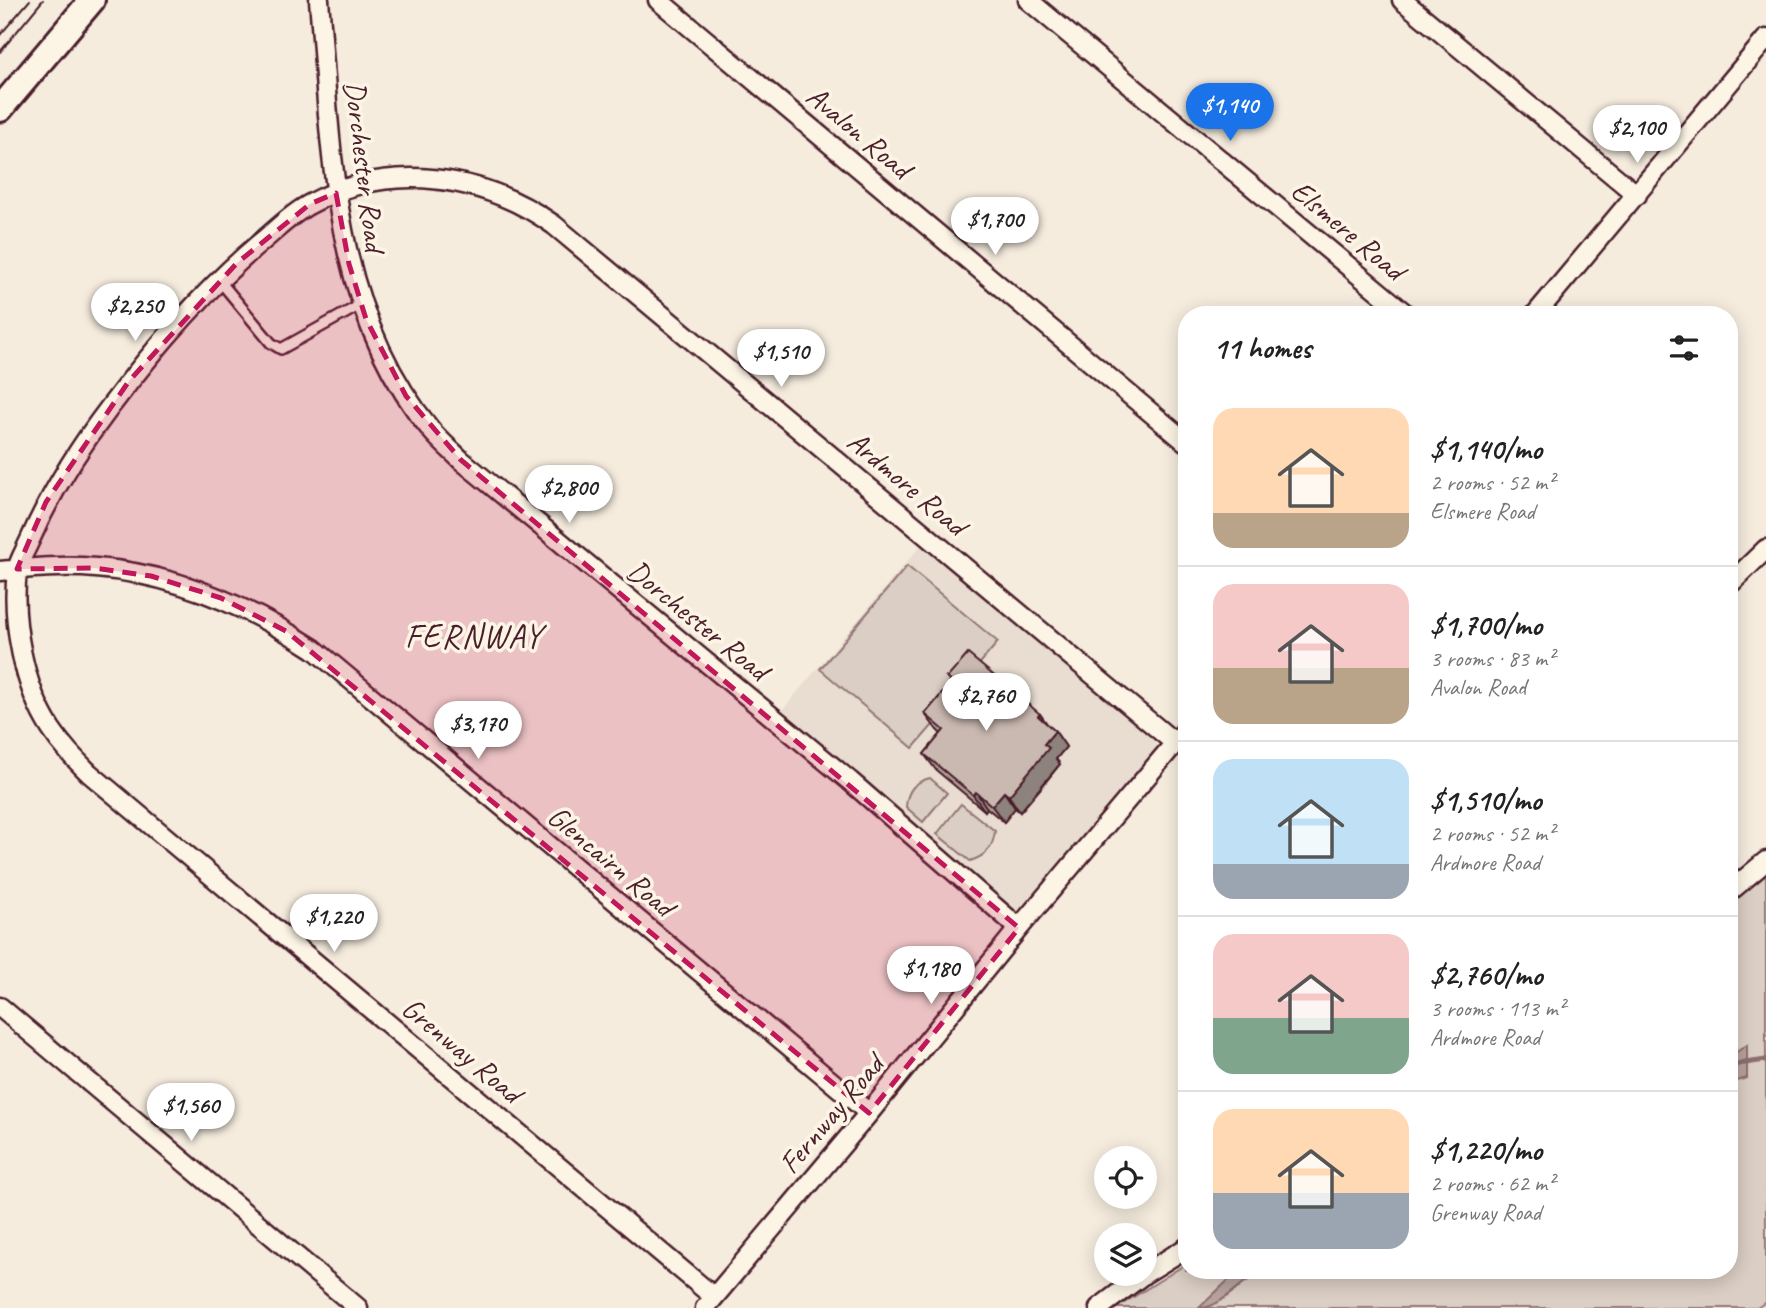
<!DOCTYPE html>
<html lang="en">
<head>
<meta charset="utf-8">
<style>
  :root { --surface:#fff; --page:#f6f6f6; --text:#222; --muted:#767676; --line:#e0e0e0; --accent:#1a73e8 }
  body { margin:0; font-family:Caveat,sans-serif; background:var(--page); color:var(--text); height:100vh; display:flex; flex-direction:column; font-size:26px; white-space:nowrap }
  * { box-sizing:border-box; margin:0 }
  p { font-size:23px; color:var(--muted) }
  .icon { flex:none; width:38px; height:38px; fill:none; stroke:currentColor; stroke-width:2; stroke-linecap:round; stroke-linejoin:round }
  .map { position:relative; flex:1; overflow:hidden }
  .drawer { position:absolute; left:1178px; top:306px; width:560px; height:973px; display:flex; flex-direction:column; background:var(--surface); border-radius:28px; box-shadow:0 4px 18px #0003 }
  .drawer>* { flex:none }
  .controls { position:absolute; left:1094px; top:1146px; display:grid; gap:14px }
  .controls a { display:grid; place-items:center; width:63px; height:63px; border-radius:50%; background:var(--surface); box-shadow:0 4px 18px #0003; font-size:35px }
  .price { position:absolute; translate:-50% -60px; padding:0 16px; border-radius:24px; background:#fff; color:#222; font-size:23px; line-height:46px; filter:drop-shadow(0 2px 4px #0008) }
  .price::after { content:''; position:absolute; left:50%; top:42px; width:21px; height:16px; margin-left:-10px; background:inherit; clip-path:polygon(0 0,100% 0,50% 100%) }
  .price.active { background:var(--accent); color:#fff }
  ul { padding:0; list-style:none }
  li { display:flex; align-items:center; gap:21px; height:175px; padding:0 35px }
  li+li { border-top:2px solid var(--line) }
  li span { display:grid; place-items:center; flex:none; width:196px; height:140px; border-radius:21px; color:#555 }
  li>.icon { margin-inline-start:auto }
  span .icon { width:84px; height:84px; fill:#fffc; stroke-width:1 }
  li b { font-size:30px }
  h2 { display:flex; justify-content:space-between; align-items:center; height:84px; padding:0 35px; font-size:30px }
  .map>svg:first-child { display:block }
  .built { fill:#e8ddd0 }
  .green { fill:#dbcec4; stroke:#927678; stroke-width:2 }
  .water { fill:#b8a39e; stroke:#8c6e70; stroke-width:2 }
  .lines { fill:none; stroke-linecap:round; stroke-linejoin:round }
  .stream { stroke:#8c6e70; stroke-width:5 }
  .lane-casing { stroke:#4a1f2b; stroke-width:14 }
  .street-casing { stroke:#4a1f2b; stroke-width:23 }
  .secondary-casing { stroke:#4a1f2b; stroke-width:30 }
  .lane { stroke:#fcf5e5; stroke-width:9 }
  .street { stroke:#fcf5e5; stroke-width:18 }
  .secondary { stroke:#fcf5e5; stroke-width:24 }
  .tram { stroke:#4a1f2b; stroke-width:2 }
  .wall { fill:#ae9f98; stroke:#4a1f2b; stroke-width:2 }
  .shaded-wall { fill:#8d827c; stroke:#4a1f2b; stroke-width:2 }
  .building { fill:#cab9b1; stroke:#4a1f2b; stroke-width:2 }
  .marked { fill:#c2185b; fill-opacity:0.2; stroke:#c2185b; stroke-width:5; stroke-dasharray:14 9; stroke-linejoin:round }
  .labels { text-anchor:middle; stroke-width:7; stroke-linejoin:round; paint-order:stroke }
  .street-label { font-size:30px; fill:#4a1f2b; stroke:#fcf5e5 }
  .quarter-label { font-size:33px; letter-spacing:2px; fill:#4a1f2b; stroke:#fcf5e5 }
</style>
</head>
<body>
<div class="map">
<svg width="1766" height="1308" viewBox="0 0 1766 1308">
  <rect width="100%" height="100%" fill="#f5ecde"/>
  <filter id="ink" filterUnits="userSpaceOnUse"><feTurbulence type="fractalNoise" baseFrequency=".0143" numOctaves="2"/><feDisplacementMap in="SourceGraphic" scale="14" xChannelSelector="R" yChannelSelector="G"/><feConvolveMatrix kernelMatrix="1 2 1 2 8 2 1 2 1" color-interpolation-filters="sRGB"/></filter>
  <g filter="url(#ink)">
    <path class="built" d="M921,545L1152,738L1156,744L1155,753L1029,904L1021,910L1012,908L779,714Z"/>
    <path class="green" d="M907,566L998,642L954,694L957,697L913,748L820,669Z
      M930,778L947,793L923,822L906,807C907,791 914,782 930,778Z
      M961,804L995,831C993,848 986,856 970,861L937,834Z
      M1766,875V1302L1757,1308H1116L1186,1264V1270H1729V905Z"/>
    <path class="water" d="M1747,1045V1078L1729,1083V1057Z
      M1239,1270L1266,1271C1242,1277 1224,1308 1199,1308Z"/>
    <g class="lines">
      <path class="stream" d="M1729,1069L1738,1064L1766,1060"/>
      <g class="lane-casing">
        <path id="lane" d="M219,280L271,343L281,349L362,304"/>
      </g>
      <g class="street-casing">
        <path id="street" d="M319,0C332,149 330,308 431,430C440,441 451,450 461,460L850,781L1019,928
          M658,0L1186,442
          M1028,0L1407,315
          M1402,0L1637,195
          M1535,315L1766,39
          M0,571C32,568 64,565 96,568C175,574 248,606 314,649L869,1113
          M1729,585L1766,549
          M1729,892L1766,861
          M0,1007L358,1308
          M1144,1274L1186,1248
          M714,1297L89,773C75,759 62,746 51,729C24,688 11,621 17,571C18,562 25,551 29,542C50,494 78,449 110,407C155,347 203,291 260,243C276,230 291,214 310,204C389,161 482,174 554,225L1175,743
          M705,1308L869,1113L1019,928L1186,730
          M1099,1308L1144,1274"/>
      </g>
      <g class="secondary-casing">
        <path id="secondary" d="M0,109L92,0"/>
      </g>
      <use href="#lane" class="lane"/>
      <use href="#street" class="street"/>
      <use href="#secondary" class="secondary"/>
      <path class="tram" d="M0,35L30,0
        M0,52L43,0"/>
    </g>
    <path class="wall" d="M947,678L1040,714L1048,725L1055,731L1066,747L1056,759L1060,764L1040,789L1020,812L1015,808L1004,822L987,808L985,811L936,770L924,754L941,734L937,730L925,714L951,683Z"/>
    <path class="shaded-wall" d="M1040,714L1051,730L1038,716Z
      M1055,731L1066,747L1056,759L1060,764L1020,812L1009,796L1044,744Z
      M976,792L987,808L985,811L973,795Z
      M1004,792L1015,808L1004,822L992,806Z"/>
    <path class="building" d="M968,654L1040,714L1038,716L1055,731L1044,744L1049,748L1028,773L1009,796L1004,792L992,806L976,792L973,795L924,754L944,730L925,714L952,682L947,678Z"/>
  </g>
  <path class="marked" d="M336,193L349,264L366,319L406,396L461,460L1019,928L869,1113L286,631L221,598L151,576L94,568L17,569L46,502L129,381L237,263L310,204Z"/>
  <g class="labels">
    <g class="street-label">
      <text transform="translate(859 132) rotate(40)" y="10">Avalon Road</text>
      <text transform="translate(365 166) rotate(83)" y="10">Dorchester Road</text>
      <text transform="translate(1348 230) rotate(40)" y="10">Elsmere Road</text>
      <text transform="translate(907 483) rotate(40)" y="10">Ardmore Road</text>
      <text transform="translate(698 620) rotate(39)" y="10">Dorchester Road</text>
      <text transform="translate(611 861) rotate(40)" y="10">Glencairn Road</text>
      <text transform="translate(462 1050) rotate(40)" y="10">Grenway Road</text>
      <text transform="translate(831 1114) rotate(-50)" y="10">Fernway Road</text>
    </g>
    <g class="quarter-label">
      <text x="474" y="647">FERNWAY</text>
    </g>
  </g>
</svg>
<div class="controls">
<a><svg class="icon" aria-label="locate" viewBox="0 0 24 24"><circle cx="12" cy="12" r="6"/><path d="M12 2v4M12 18v4M2 12h4M18 12h4"/></svg></a>
<a><svg class="icon" aria-label="layers" viewBox="0 0 24 24"><path d="M12 4l9 5-9 5-9-5zM3 14l9 5 9-5"/></svg></a>
</div>
<b class="price active" style="left:1230px;top:143px">$1,140</b>
<b class="price" style="left:1637px;top:165px">$2,100</b>
<b class="price" style="left:995px;top:257px">$1,700</b>
<b class="price" style="left:135px;top:343px">$2,250</b>
<b class="price" style="left:781px;top:389px">$1,510</b>
<b class="price" style="left:569px;top:525px">$2,800</b>
<b class="price" style="left:986px;top:733px">$2,760</b>
<b class="price" style="left:478px;top:761px">$3,170</b>
<b class="price" style="left:334px;top:954px">$1,220</b>
<b class="price" style="left:931px;top:1006px">$1,180</b>
<b class="price" style="left:191px;top:1143px">$1,560</b>
<section class="drawer">
<h2>11 homes<svg class="icon" aria-label="filters" viewBox="0 0 24 24"><path d="M4 7h16M4 17h16"/><circle cx="9" cy="7" r="2"/><circle cx="15" cy="17" r="2"/></svg></h2>
<ul>
<li><span style="background:linear-gradient(#ffd9b3 75%,#b9a48a 0)"><svg class="icon" aria-label="home" viewBox="0 0 24 24"><path d="M3 11l9-7 9 7M6 9v11h12V9"/></svg></span><div><b>$1,140/mo</b><p>2 rooms · 52 m²</p><p>Elsmere Road</p></div></li>
<li><span style="background:linear-gradient(#f6c9c9 60%,#b9a48a 0)"><svg class="icon" aria-label="home" viewBox="0 0 24 24"><path d="M3 11l9-7 9 7M6 9v11h12V9"/></svg></span><div><b>$1,700/mo</b><p>3 rooms · 83 m²</p><p>Avalon Road</p></div></li>
<li><span style="background:linear-gradient(#bfe0f5 75%,#9aa5b1 0)"><svg class="icon" aria-label="home" viewBox="0 0 24 24"><path d="M3 11l9-7 9 7M6 9v11h12V9"/></svg></span><div><b>$1,510/mo</b><p>2 rooms · 52 m²</p><p>Ardmore Road</p></div></li>
<li><span style="background:linear-gradient(#f6c9c9 60%,#7fa58c 0)"><svg class="icon" aria-label="home" viewBox="0 0 24 24"><path d="M3 11l9-7 9 7M6 9v11h12V9"/></svg></span><div><b>$2,760/mo</b><p>3 rooms · 113 m²</p><p>Ardmore Road</p></div></li>
<li><span style="background:linear-gradient(#ffd9b3 60%,#9aa5b1 0)"><svg class="icon" aria-label="home" viewBox="0 0 24 24"><path d="M3 11l9-7 9 7M6 9v11h12V9"/></svg></span><div><b>$1,220/mo</b><p>2 rooms · 62 m²</p><p>Grenway Road</p></div></li>
</ul>
</section>
</div>
</body>
</html>
